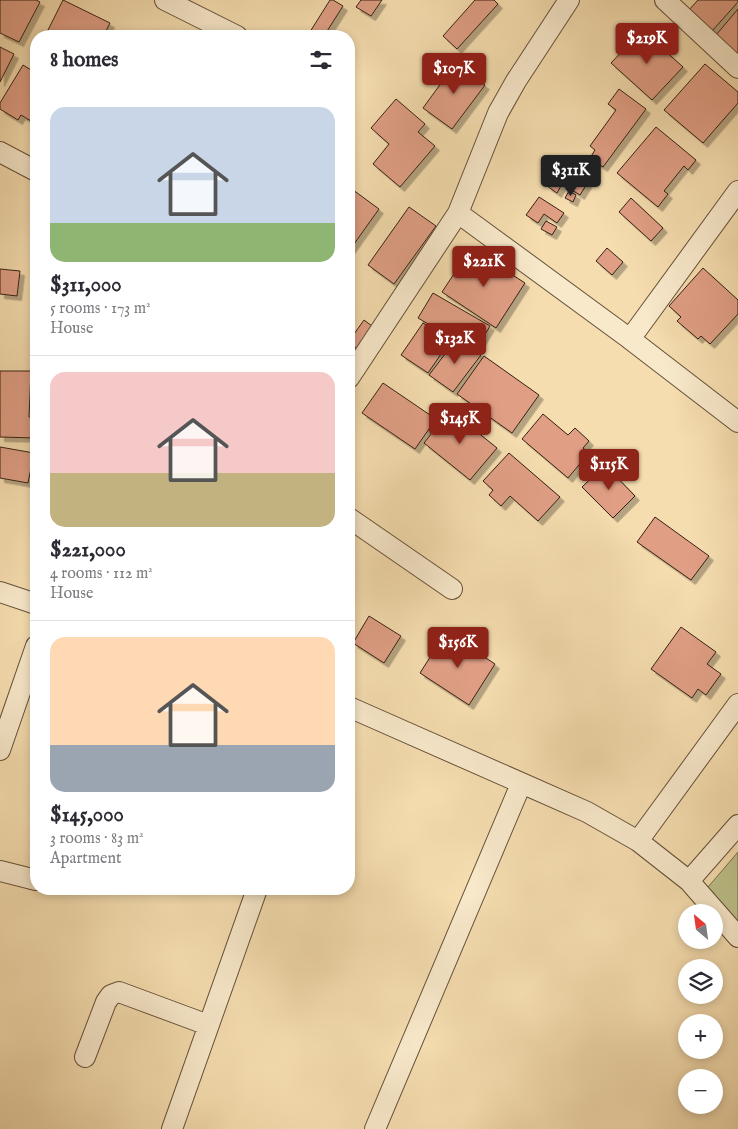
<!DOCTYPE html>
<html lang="en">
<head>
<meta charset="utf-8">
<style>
  :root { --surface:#fff; --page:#f7f7f7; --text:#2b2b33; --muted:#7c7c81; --line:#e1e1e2; --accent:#8f2418 }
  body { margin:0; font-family:"IM FELL English",serif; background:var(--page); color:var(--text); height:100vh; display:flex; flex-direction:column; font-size:19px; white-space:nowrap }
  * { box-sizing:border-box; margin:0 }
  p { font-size:16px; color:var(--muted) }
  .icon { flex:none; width:28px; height:28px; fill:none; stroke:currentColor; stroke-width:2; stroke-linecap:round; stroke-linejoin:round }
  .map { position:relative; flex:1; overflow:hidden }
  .side { position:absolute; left:30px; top:30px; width:325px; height:865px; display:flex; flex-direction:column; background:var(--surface); border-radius:20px; box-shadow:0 2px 8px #0003 }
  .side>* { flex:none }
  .needle { width:32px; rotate:331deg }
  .controls { position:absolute; left:678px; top:904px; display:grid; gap:10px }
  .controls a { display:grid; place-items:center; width:45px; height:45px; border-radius:50%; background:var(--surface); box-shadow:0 2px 8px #0003; font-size:25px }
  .price { position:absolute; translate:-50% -42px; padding:0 11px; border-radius:5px; background:var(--accent); color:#fff; font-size:16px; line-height:32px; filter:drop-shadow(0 1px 2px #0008) }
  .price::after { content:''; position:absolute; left:50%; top:30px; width:15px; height:11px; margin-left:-8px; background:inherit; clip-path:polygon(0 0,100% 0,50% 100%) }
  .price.on { background:#222; color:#fff }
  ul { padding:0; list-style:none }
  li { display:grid; align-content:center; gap:10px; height:265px; padding:0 20px }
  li+li { border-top:1px solid var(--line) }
  li span { display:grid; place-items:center; height:155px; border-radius:15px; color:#555 }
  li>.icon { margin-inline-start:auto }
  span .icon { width:90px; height:90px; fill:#fffc; stroke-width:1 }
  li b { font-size:21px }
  h2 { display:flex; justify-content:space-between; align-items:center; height:60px; padding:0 20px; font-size:21px }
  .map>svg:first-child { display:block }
  .green { fill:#bdc08a; stroke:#7a704e }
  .building { fill:#e09f85; stroke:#362113; filter:url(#shadow) }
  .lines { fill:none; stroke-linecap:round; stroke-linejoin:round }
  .minor-casing { stroke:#66503a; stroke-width:22 }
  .minor { stroke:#f8e9cb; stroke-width:20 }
</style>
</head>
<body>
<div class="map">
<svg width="738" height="1129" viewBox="0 0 738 1129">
  <defs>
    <filter id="shadow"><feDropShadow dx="4.5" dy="4.5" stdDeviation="0" flood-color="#0004"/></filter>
  </defs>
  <rect width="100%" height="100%" fill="#f5ddaf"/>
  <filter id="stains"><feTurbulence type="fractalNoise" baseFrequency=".004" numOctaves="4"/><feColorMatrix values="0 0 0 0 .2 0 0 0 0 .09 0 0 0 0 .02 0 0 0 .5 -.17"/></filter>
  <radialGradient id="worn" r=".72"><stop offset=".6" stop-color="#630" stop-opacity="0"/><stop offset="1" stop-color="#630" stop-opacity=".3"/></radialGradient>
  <path class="green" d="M738,852V921L708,887Z"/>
  <path class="building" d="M0,0H36L40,2L19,42L0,33Z
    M63,0L110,23L106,31L117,36H45Z
    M330,0H333L343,6L324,36H310L308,35Z
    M361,0H382L371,16L356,7Z
    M475,0H494L498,4L457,49L443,36Z
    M698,0H738V2L712,31L689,10Z
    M738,9V54L716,35Z
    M642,30L683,67L652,100L611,63Z
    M0,47L14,54L0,82Z
    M451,61L485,85L452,129L423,108L447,75L443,72Z
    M705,64L738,92V103L703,143L664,110Z
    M23,65L36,73V124L21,115L18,120L0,109V103Z
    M619,89L646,109L603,167L590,158L595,150L590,146L616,110L608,104Z
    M396,99L425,124L418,132L435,146L400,187L373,164L389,144L371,128Z
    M656,127L696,160L688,170L684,166L664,191L668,194L658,207L617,173Z
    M560,165L588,182L580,195L562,184L557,193L547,186Z
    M349,187L379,209L349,251Z
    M569,191L576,195L573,202L565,198Z
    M539,197L564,213L557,223L544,214L538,223L526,215Z
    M631,198L663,228L651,241L619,212Z
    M409,207L436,226L394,284L368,265Z
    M546,221L557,227L552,235L541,229Z
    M471,248L525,283L496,328L442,292Z
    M607,248L623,262L612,275L596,261Z
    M703,268L738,300V314L710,344L701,336L698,339L677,321L681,317L669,306Z
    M0,269L20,271L17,296L0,294Z
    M433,293L490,326L478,346L443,326L440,331L418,318Z
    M364,320L376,329L361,351L349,343V341Z
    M423,323L450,341L428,373L401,355Z
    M458,337L481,355L453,392L429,375Z
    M484,356L539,395L512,433L457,394Z
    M0,371H31L29,417H36V438L0,437Z
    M383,383L436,419L415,449L362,413Z
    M450,410L497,448L470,480L424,443Z
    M543,414L568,435L575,428L589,441L583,448L589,453L568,478L522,439Z
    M0,447L34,453L28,483L0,478Z
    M509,453L560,497L538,521L510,496L501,506L489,495L493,490L483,481Z
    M605,465L635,496L613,518L582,487Z
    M655,517L709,556L691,580L637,542Z
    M369,616L401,636L384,663L353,643Z
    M681,627L716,652L707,664L721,674L706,695L698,689L692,698L651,669Z
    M446,632L495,664L469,705L420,673Z"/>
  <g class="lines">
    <g class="minor-casing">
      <path id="minor" d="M165,0L237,36
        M665,0L738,68
        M0,152L36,171
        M458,213L630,339L738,422
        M630,339L738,191
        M349,378L458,213L498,113L516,81L569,0
        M349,518L452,589
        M0,592L36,604
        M349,707L587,812L638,841L689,881L738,937
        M0,750L36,646
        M638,841L738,704
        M0,871L36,880
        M689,881L738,825
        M85,1057L106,1002L111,995L119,992L208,1025
        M172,1129L257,889
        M375,1129L521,784"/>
    </g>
    <use href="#minor" class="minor"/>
  </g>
  <rect width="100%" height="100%" filter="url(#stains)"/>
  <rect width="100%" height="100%" fill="url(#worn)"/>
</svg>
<div class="controls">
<a><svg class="needle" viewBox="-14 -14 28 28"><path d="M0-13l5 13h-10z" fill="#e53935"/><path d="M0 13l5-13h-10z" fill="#7c7c81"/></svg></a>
<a><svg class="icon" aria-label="layers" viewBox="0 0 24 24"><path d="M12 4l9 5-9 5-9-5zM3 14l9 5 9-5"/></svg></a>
<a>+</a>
<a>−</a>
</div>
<b class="price" style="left:647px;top:65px">$219K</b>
<b class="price" style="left:454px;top:95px">$107K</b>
<b class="price on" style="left:571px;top:197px">$311K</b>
<b class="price" style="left:484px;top:288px">$221K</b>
<b class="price" style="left:455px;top:365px">$132K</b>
<b class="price" style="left:460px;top:445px">$145K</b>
<b class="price" style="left:609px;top:491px">$115K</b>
<b class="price" style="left:458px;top:669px">$156K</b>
<section class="side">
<h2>8 homes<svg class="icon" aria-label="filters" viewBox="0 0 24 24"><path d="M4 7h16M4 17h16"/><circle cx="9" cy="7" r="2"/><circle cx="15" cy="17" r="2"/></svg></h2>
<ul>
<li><span style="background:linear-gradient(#c9d6e8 75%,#8fb573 0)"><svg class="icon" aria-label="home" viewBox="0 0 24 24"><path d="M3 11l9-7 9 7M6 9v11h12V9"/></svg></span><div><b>$311,000</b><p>5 rooms · 173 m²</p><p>House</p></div></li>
<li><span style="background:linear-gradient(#f6c9c9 65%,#c2b280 0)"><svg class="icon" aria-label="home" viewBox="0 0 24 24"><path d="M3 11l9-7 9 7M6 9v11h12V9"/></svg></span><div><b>$221,000</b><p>4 rooms · 112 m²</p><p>House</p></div></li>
<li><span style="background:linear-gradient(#ffd9b3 70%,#9aa5b1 0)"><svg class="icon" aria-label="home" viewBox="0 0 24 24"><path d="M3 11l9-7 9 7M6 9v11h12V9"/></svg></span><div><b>$145,000</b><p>3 rooms · 83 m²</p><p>Apartment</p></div></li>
</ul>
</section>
</div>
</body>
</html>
